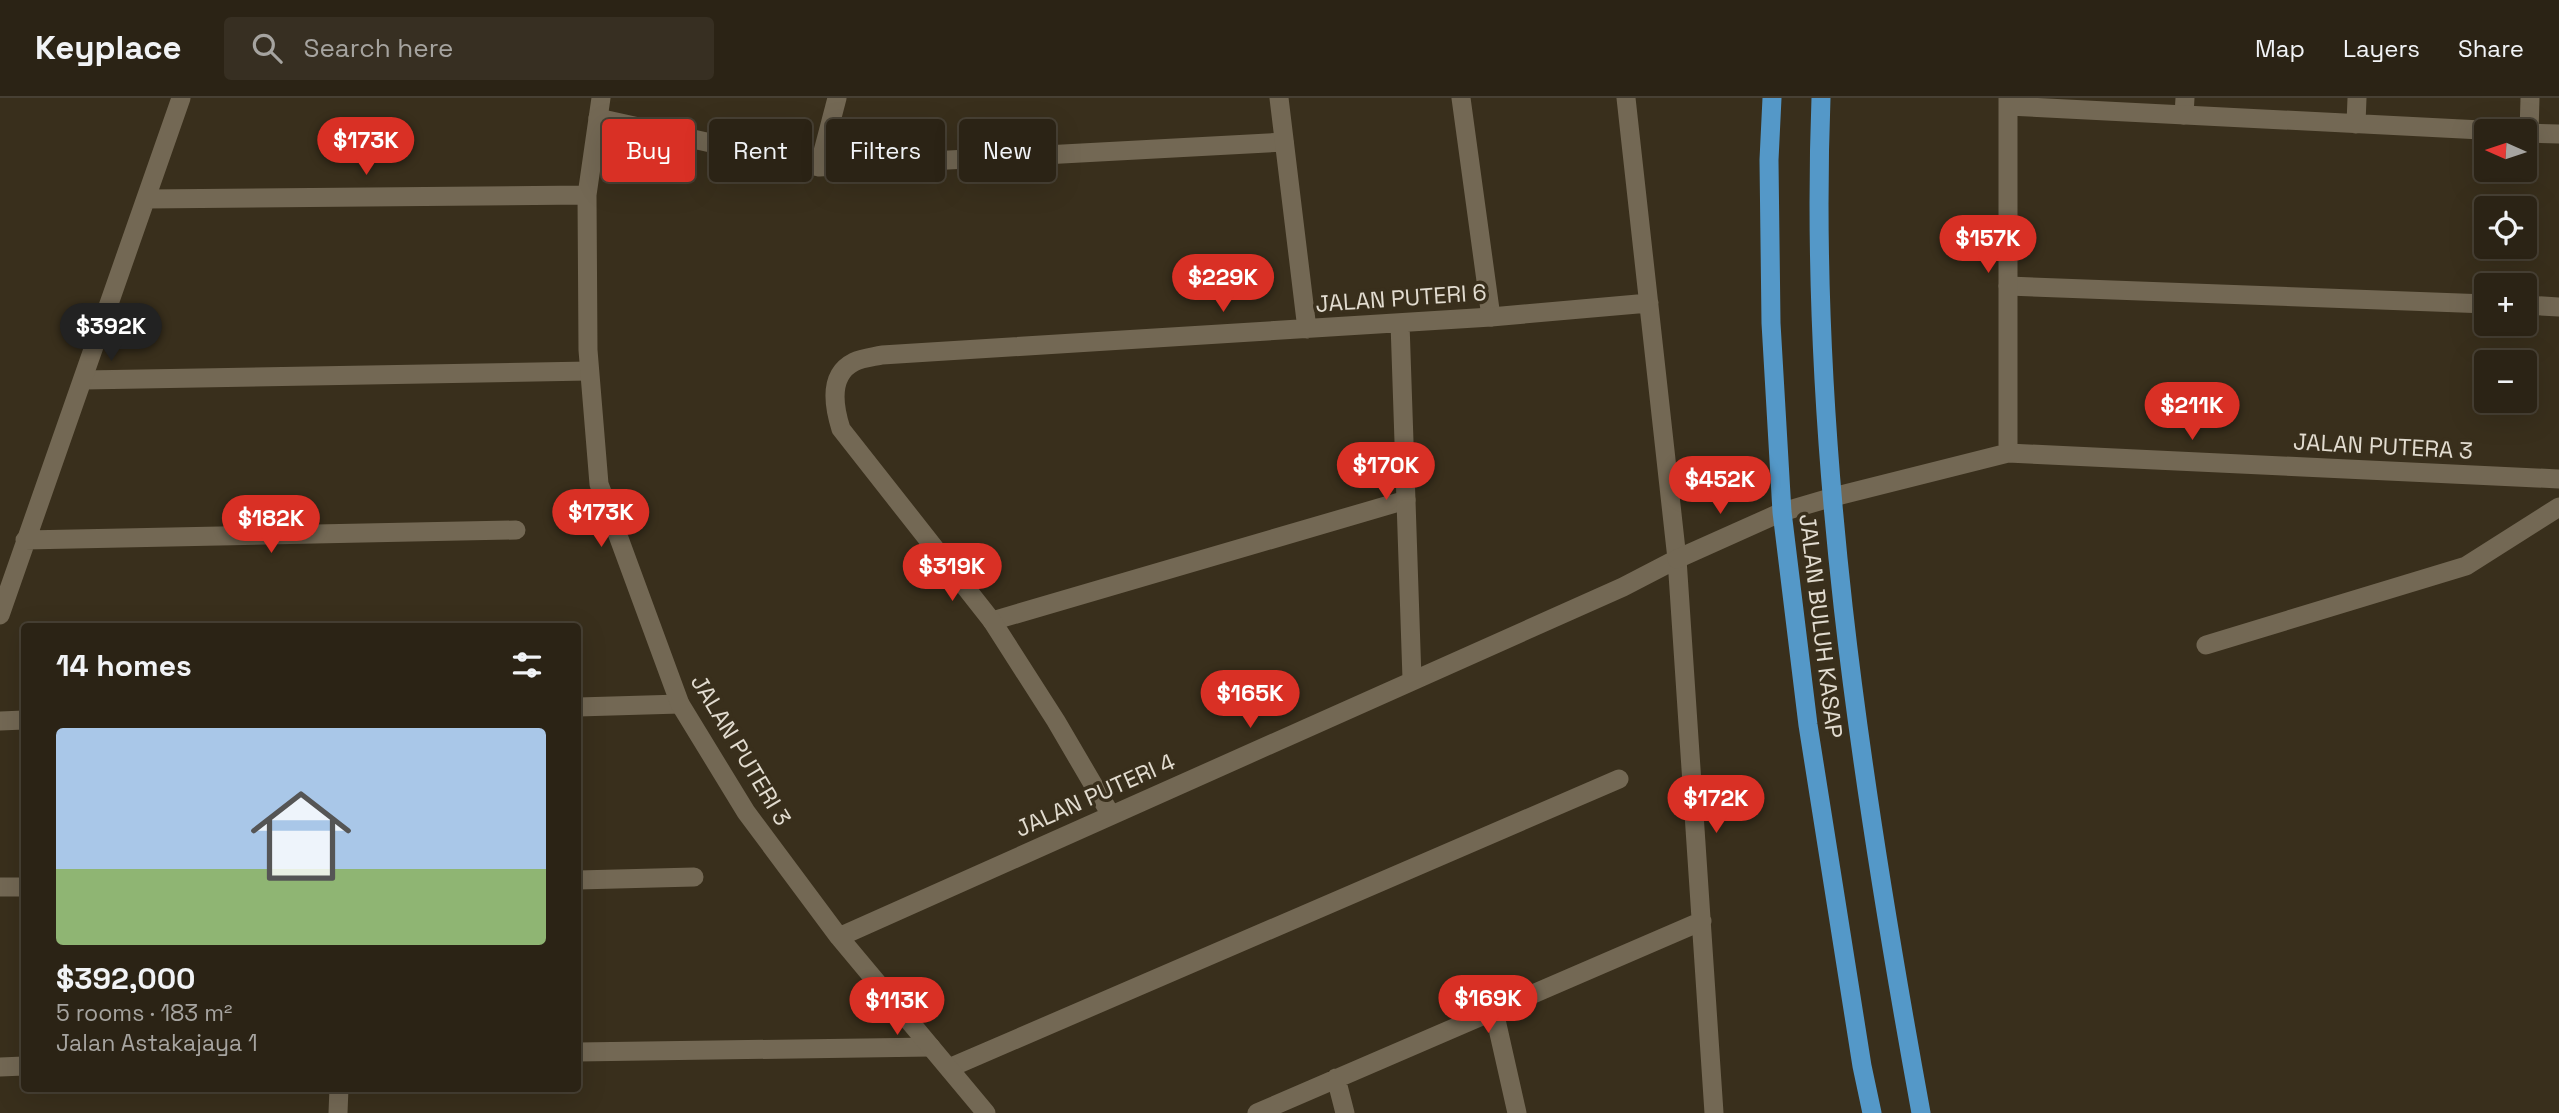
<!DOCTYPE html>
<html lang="en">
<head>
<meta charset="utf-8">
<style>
  :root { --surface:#2b2315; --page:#372f22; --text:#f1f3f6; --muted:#a6a4a0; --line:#474034; --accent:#d93025 }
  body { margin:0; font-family:"Space Grotesk",sans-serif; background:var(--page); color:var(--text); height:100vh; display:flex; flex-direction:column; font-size:26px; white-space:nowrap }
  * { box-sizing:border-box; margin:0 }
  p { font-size:23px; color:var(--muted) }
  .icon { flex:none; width:38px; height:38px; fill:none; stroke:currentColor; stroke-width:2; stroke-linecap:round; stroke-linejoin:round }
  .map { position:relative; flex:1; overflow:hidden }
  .side { position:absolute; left:21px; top:525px; width:560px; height:469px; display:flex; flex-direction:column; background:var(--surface); border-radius:7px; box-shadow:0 7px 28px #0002,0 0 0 2px var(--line) }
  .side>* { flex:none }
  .top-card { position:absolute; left:602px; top:21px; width:665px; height:63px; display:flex; gap:14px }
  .needle { width:46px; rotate:273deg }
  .controls { position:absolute; left:2474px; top:21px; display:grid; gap:14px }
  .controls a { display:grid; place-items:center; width:63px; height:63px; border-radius:7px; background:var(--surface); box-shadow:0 7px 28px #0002,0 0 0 2px var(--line); font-size:35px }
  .price { position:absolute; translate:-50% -60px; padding:0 16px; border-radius:24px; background:var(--accent); color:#fff; font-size:23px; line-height:46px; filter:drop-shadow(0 2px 4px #0008) }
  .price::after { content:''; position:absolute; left:50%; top:42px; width:21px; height:16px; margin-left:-10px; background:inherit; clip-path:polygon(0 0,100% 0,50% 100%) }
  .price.current { background:#222; color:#fff }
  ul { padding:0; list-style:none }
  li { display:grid; align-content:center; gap:14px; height:371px; padding:0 35px }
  li span { display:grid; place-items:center; height:217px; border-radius:7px; color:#555 }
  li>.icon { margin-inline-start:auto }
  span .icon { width:126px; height:126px; fill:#fffc; stroke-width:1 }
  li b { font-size:30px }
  h2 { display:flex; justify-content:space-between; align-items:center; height:84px; padding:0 35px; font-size:30px }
  .pill { padding:0 24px; border-radius:7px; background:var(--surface); box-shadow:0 7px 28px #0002,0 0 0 2px var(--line); font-size:24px; line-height:63px }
  .pill.current { background:var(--accent); color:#fff }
  header { display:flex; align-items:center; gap:42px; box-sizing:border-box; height:98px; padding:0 35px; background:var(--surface); border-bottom:2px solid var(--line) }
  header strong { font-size:33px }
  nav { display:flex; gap:38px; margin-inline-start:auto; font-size:24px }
  .search { width:490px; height:63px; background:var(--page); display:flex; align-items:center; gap:18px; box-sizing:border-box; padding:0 24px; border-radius:7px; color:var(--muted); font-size:26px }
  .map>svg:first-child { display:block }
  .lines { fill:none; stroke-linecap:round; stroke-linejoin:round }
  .service { stroke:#736854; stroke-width:19 }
  .minor { stroke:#736854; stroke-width:19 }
  .tertiary { stroke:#736854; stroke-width:19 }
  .trunk { stroke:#5498c8; stroke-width:19 }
  .labels { text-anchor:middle; stroke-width:7; stroke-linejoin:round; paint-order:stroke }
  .street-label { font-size:23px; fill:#e2dcd0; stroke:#392f1c }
</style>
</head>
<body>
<header>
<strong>Keyplace</strong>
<div class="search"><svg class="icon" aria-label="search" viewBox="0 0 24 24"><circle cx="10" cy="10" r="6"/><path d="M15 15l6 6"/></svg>Search here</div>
<nav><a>Map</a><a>Layers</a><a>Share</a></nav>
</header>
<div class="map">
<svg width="2559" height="1015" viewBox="0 0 2559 1015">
  <rect width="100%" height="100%" fill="#392f1c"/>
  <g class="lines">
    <path class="service" d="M1461,0L1491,219
      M2184,17L2185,0
      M598,20L819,69L1284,44
      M2529,35L2530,0
      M819,69L837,0
      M2008,188L2487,206
      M2525,207L2559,209
      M84,282L589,273
      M992,523L1406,402
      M2206,547L2466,468L2559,409
      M578,609L680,606
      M0,623L24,622
      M1494,913L1517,1015
      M578,954L931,949
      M0,969L24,968
      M949,970L1619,681
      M338,1015L339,990"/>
    <path class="minor" d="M601,0L587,97L588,252L599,386L680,606L746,714L839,839L986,1015
      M1279,0L1307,231
      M1626,0L1677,461L1714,1015
      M2008,8L2501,33
      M2356,26L2357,0
      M2525,35L2559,36
      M146,101L587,97
      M1400,225L1412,581
      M2008,355V0
      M1833,399L2008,355L2559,381
      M25,442L516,432
      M0,517L181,0
      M1111,717L1056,623L992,523L841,331C834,309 828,277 854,264C862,260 873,259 882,257L1491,219L1649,205
      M578,782L694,779
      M0,789H24
      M839,839L1623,489L1677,461
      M1336,980L1345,1015
      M1257,1015L1702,823"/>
    <path class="tertiary" d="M1677,461L1782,414L1833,399"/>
    <path class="trunk" d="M1772,0L1769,62L1771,225L1782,414L1808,627L1862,968L1872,1015
      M1821,0C1808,340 1860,681 1921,1015"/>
  </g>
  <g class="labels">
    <g class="street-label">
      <text transform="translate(1401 200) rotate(-4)" y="8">JALAN PUTERI 6</text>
      <text transform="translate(2383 348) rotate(3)" y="8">JALAN PUTERA 3</text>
      <text transform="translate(1821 528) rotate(83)" y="8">JALAN BULUH KASAP</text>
      <text transform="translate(741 652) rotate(59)" y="8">JALAN PUTERI 3</text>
      <text transform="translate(1095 697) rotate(-24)" y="8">JALAN PUTERI 4</text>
    </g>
  </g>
</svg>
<div class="controls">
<a><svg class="needle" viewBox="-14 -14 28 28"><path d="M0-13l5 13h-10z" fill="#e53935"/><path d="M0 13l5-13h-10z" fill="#a6a4a0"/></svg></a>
<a><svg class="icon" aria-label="locate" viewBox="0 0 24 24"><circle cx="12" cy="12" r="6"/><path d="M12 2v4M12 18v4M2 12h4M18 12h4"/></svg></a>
<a>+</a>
<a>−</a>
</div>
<b class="price" style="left:366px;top:79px">$173K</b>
<b class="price" style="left:1988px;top:177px">$157K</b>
<b class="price" style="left:1223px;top:216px">$229K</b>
<b class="price current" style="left:111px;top:265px">$392K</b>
<b class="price" style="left:2192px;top:344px">$211K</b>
<b class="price" style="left:1386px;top:404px">$170K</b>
<b class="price" style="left:1720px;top:418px">$452K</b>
<b class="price" style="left:601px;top:451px">$173K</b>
<b class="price" style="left:271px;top:457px">$182K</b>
<b class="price" style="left:952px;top:505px">$319K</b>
<b class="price" style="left:1250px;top:632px">$165K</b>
<b class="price" style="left:1716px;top:737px">$172K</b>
<b class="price" style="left:1488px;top:937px">$169K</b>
<b class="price" style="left:897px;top:939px">$113K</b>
<div class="top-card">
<a class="pill current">Buy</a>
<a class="pill">Rent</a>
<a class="pill">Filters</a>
<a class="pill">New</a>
</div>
<section class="side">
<h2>14 homes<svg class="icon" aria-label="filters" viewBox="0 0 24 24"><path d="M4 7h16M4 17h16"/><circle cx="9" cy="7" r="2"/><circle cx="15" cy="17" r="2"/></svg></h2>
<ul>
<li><span style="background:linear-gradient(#a9c7e8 65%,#8fb573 0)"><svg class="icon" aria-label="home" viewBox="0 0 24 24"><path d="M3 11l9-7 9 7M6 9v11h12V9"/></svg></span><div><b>$392,000</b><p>5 rooms · 183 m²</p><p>Jalan Astakajaya 1</p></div></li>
</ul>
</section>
</div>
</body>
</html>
